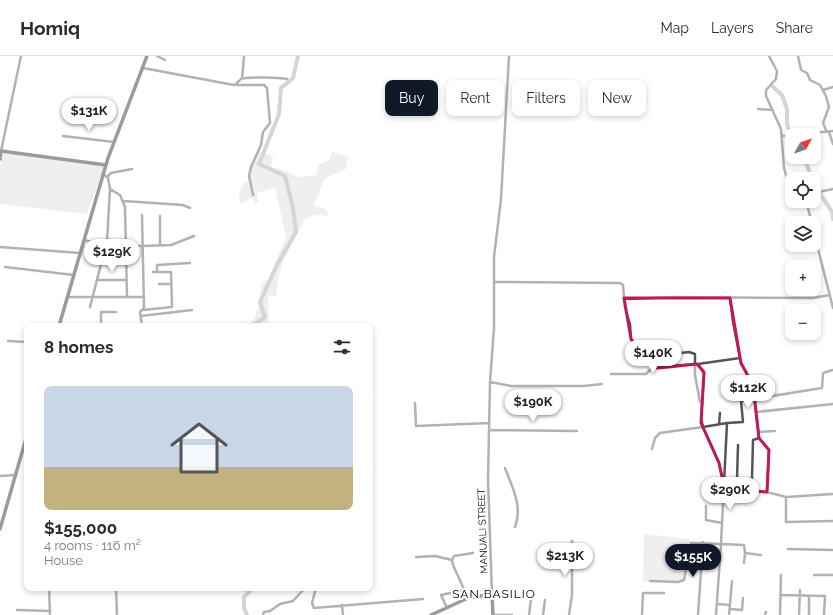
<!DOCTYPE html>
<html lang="en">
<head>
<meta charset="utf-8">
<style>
  :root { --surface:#fff; --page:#f7f7f7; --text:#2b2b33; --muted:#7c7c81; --line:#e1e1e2; --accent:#111827 }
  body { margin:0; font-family:Raleway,sans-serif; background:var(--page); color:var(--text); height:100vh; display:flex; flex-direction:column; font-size:15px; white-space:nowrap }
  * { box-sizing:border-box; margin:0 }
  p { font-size:13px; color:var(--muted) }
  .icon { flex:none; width:22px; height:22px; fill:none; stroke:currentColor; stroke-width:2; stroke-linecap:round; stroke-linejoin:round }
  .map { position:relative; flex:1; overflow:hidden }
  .sheet { position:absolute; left:24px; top:267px; width:349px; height:268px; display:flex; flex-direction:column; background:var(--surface); border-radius:8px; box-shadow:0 2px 6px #0003 }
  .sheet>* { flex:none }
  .banner { position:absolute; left:385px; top:24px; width:380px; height:36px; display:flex; gap:8px }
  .needle { width:26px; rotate:50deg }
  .buttons { position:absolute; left:785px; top:72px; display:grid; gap:8px }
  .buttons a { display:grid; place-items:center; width:36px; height:36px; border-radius:8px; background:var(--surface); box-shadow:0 2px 6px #0003; font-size:20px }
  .price { position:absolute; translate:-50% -34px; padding:0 9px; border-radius:14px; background:#fff; color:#222; font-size:13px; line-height:26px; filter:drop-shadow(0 1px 2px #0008) }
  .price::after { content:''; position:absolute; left:50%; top:24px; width:12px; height:9px; margin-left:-6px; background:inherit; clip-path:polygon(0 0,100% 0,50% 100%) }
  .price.active { background:var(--accent); color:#fff }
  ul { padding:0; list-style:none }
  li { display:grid; align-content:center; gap:8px; height:212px; padding:0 20px }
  li span { display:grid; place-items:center; height:124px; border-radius:8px; color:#555 }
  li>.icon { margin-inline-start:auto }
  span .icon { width:72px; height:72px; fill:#fffc; stroke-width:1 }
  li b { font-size:17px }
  h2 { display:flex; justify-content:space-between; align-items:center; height:48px; padding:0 20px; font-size:17px }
  .tag { padding:0 14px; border-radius:8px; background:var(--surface); box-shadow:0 2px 6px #0003; font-size:14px; line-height:36px }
  .tag.active { background:var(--accent); color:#fff }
  header { display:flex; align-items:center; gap:24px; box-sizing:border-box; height:56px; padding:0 20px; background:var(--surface); border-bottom:1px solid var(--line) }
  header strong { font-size:19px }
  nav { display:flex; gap:22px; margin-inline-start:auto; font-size:14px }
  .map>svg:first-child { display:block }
  .green { fill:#dcdcdc }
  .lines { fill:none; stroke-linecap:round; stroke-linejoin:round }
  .river { stroke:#a3a3a3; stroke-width:4 }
  .street { stroke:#555; stroke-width:2.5 }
  .secondary { stroke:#222; stroke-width:3.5 }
  .marked { fill:none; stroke:#c2185b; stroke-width:3; stroke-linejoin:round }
  .labels { text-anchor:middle; stroke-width:4; stroke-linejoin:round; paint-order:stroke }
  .street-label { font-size:10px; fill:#000; stroke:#fff }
  .quarter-label { font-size:12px; letter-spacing:1px; fill:#000; stroke:#fff }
</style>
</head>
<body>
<header>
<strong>Homiq</strong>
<nav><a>Map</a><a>Layers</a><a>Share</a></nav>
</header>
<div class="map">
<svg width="833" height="559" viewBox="0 0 833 559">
  <rect width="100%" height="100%" fill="#fff"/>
  <path class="green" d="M257,95L273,100L271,111L287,115L297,121L317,119L318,109L329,104L332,96L348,100L346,113L325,122L314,149L326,153L329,160L315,159L306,162L284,203L278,222L276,240L268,239L269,269L285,270H242V266H246L247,269C263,258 257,242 263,226L268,224L286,180L275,132L256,137L259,146L255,147L254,143L249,142L247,146L240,148L239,138L243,127L250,125V109Z
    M2,97L105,109L87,158L0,148V110Z
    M644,478L690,483L683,523L674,526L643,525Z"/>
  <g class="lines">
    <path class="river" d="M772,30L782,39L787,53V69L792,80
      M804,101L812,123
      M814,128L832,156L833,163
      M252,270L265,261L260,246L278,207L296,176L293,152L285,120L259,108L279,58L281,32L293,22L298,0
      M247,559L244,552V541L253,532"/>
    <path class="street" d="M157,0L165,4
      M769,0L777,15L776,23L766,34V40L781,73L784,112L792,141
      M798,0L801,14L807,17L810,24L820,29L826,40L829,51L823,67L827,76
      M143,12L234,29C238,28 238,25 241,23C247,20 281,22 287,23
      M242,23L244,0
      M237,29H264L267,32L270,67L263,76L261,89L251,111L249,120L253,139
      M823,34L833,31
      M758,53L773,54
      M829,76L833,88
      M63,80L114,86
      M782,80L833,75
      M1,95L21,0
      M107,121L111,117L132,113
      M110,133L120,139L125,151L127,241
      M814,137L833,133
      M124,145L183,149L190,152
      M806,145L812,167
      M160,160V189
      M814,177L833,252
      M84,184L106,190H143L171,189L194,180
      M0,191L80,197
      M5,211L74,219
      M157,216V209L190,207
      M97,224H126
      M495,226L620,227L623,229L624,242L630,243L673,241L813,242L830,239
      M159,228H171
      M68,241H143
      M624,242L625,252L630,268L631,283L647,306L654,311L698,308L740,302
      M730,242L733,266L741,307L753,329L759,382L769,394L767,436
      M90,251L107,185L110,133L108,122L103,118
      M143,254L172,251L171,216H153
      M141,260L192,254
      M101,270V256H116
      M142,270L140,256L144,252L142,159
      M8,285L27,286
      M672,298L689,296L695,298V319L700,346
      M698,308L704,318L701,362L703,371L727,367
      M611,318H646L653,311
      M490,326L511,330H583L602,328
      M744,328L753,329
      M739,334L741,345
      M415,347L416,370L489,367
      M756,356L833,348
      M719,368L720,357
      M489,374L577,375
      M758,376L775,375
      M652,393L655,382L660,377L703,371L719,407L724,432
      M505,412C512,431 523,450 515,471
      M0,420L15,419
      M724,422L752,423L753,384L759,382
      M737,423L738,389
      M724,434L767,436L786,441L833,438
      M786,441V466L833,465
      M706,450V464L722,467
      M788,493L833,494
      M761,499L745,497L744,489L721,488L727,367L743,366L741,345L822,332L823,317L833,314
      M416,501L435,500L452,504L453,509L468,542
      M452,504L454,500L473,497
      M744,507L745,497
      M814,519H833
      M650,525L678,526L684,524L691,487L721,488L716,559
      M49,532L50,559
      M116,532L117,559
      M316,532L312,547L314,552L423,543
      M492,538L488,423L490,326L494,272V201L501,143L509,0
      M780,539L825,540L824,559
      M809,540V559
      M717,548L730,549
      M342,549L343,559
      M447,552L441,539L464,534
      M730,553L742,554L743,542
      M17,554L49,555
      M263,559L264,556L270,555L280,548L293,545L305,532
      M493,559H512
      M529,559L531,543
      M543,559L545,544
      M569,559L572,539V485
      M642,559L643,537H664
      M698,559L703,486
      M729,559L732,525
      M765,559L766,556
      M780,559L781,519
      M799,559L800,534"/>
    <path class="secondary" d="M0,103L1,95L106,109
      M59,270L108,102L147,0
      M0,473L27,379
      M431,559L468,542L492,538L493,559"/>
  </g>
  <path d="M0 0H833V559H0ZM624,242H730L741,307L753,329L759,382L769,394L767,436L724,434L725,422L722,421L719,407L701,367L704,316L697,308L658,312L651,310L631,283Z" fill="#fff" fill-opacity=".55" fill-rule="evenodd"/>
  <path class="marked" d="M624,242H730L741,307L753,329L759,382L769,394L767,436L724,434L725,422L722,421L719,407L701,367L704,316L697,308L658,312L651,310L631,283Z"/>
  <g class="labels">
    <g class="street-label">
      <text transform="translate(482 475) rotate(-92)" y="4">MANUALI STREET</text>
    </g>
    <g class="quarter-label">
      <text x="494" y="542">SAN BASILIO</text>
    </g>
  </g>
</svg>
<div class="buttons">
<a><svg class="needle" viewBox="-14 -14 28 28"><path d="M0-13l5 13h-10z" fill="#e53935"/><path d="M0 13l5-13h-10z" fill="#7c7c81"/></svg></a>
<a><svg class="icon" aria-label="locate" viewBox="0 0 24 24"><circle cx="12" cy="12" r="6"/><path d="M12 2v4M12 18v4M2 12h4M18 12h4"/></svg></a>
<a><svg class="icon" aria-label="layers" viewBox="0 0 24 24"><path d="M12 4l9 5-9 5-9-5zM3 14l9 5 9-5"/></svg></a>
<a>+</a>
<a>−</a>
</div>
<b class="price" style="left:89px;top:76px">$131K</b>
<b class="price" style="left:112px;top:217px">$129K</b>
<b class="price" style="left:653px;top:318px">$140K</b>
<b class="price" style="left:748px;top:353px">$112K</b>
<b class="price" style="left:533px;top:367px">$190K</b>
<b class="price" style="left:730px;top:455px">$290K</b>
<b class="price" style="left:565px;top:521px">$213K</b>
<b class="price active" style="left:693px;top:522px">$155K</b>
<div class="banner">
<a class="tag active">Buy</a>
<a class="tag">Rent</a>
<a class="tag">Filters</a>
<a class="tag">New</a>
</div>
<section class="sheet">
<h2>8 homes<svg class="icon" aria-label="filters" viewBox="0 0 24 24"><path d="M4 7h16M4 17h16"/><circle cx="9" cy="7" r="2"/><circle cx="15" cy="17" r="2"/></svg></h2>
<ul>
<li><span style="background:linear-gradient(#c9d6e8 65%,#c2b280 0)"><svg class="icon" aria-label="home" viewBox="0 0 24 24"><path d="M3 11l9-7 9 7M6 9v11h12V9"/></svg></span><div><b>$155,000</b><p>4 rooms · 116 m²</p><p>House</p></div></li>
</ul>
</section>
</div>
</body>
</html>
